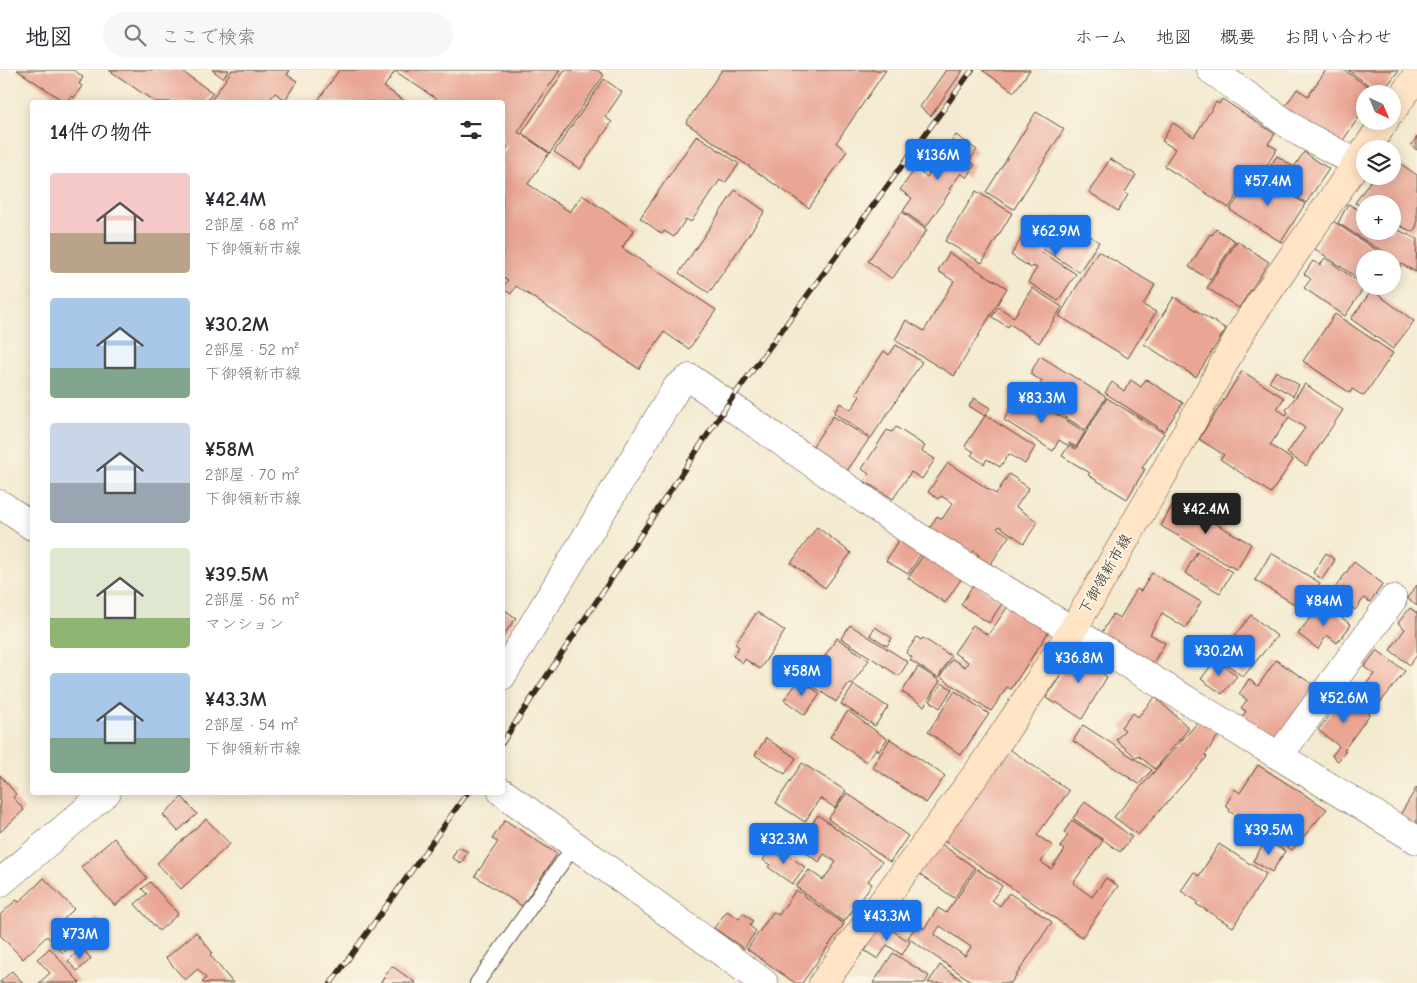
<!DOCTYPE html>
<html lang="ja">
<head>
<meta charset="utf-8">
<style>
  :root { --surface:#fff; --page:#f7f7f7; --text:#2b2b33; --muted:#7c7c81; --line:#e1e1e2; --accent:#1a73e8 }
  body { margin:0; font-family:"Comic Neue","Klee One",sans-serif; background:var(--page); color:var(--text); height:100vh; display:flex; flex-direction:column; font-size:19px; white-space:nowrap }
  * { box-sizing:border-box; margin:0 }
  p { font-size:16px; color:var(--muted) }
  .icon { flex:none; width:28px; height:28px; fill:none; stroke:currentColor; stroke-width:2; stroke-linecap:round; stroke-linejoin:round }
  .map { position:relative; flex:1; overflow:hidden }
  .side { position:absolute; left:30px; top:30px; width:475px; height:695px; display:flex; flex-direction:column; background:var(--surface); border-radius:5px; box-shadow:0 2px 12px #0003 }
  .side>* { flex:none }
  .needle { width:32px; rotate:136deg }
  .controls { position:absolute; left:1356px; top:15px; display:grid; gap:10px }
  .controls a { display:grid; place-items:center; width:45px; height:45px; border-radius:50%; background:var(--surface); box-shadow:0 2px 12px #0003; font-size:25px }
  .price { position:absolute; translate:-50% -42px; padding:0 11px; border-radius:5px; background:var(--accent); color:#fff; font-size:16px; line-height:32px; filter:drop-shadow(0 1px 2px #0008) }
  .price::after { content:''; position:absolute; left:50%; top:30px; width:15px; height:11px; margin-left:-8px; background:inherit; clip-path:polygon(0 0,100% 0,50% 100%) }
  .price.on { background:#222; color:#fff }
  ul { padding:0; list-style:none }
  li { display:flex; align-items:center; gap:15px; height:125px; padding:0 20px }
  li span { display:grid; place-items:center; flex:none; width:140px; height:100px; border-radius:5px; color:#555 }
  li>.icon { margin-inline-start:auto }
  span .icon { width:60px; height:60px; fill:#fffc; stroke-width:1 }
  li b { font-size:21px }
  h2 { display:flex; justify-content:space-between; align-items:center; height:60px; padding:0 20px; font-size:21px }
  header { display:flex; align-items:center; gap:30px; box-sizing:border-box; height:70px; padding:0 25px; background:var(--surface); border-bottom:1px solid var(--line) }
  header strong { font-size:24px }
  nav { display:flex; gap:28px; margin-inline-start:auto; font-size:18px }
  .search { width:350px; height:45px; background:var(--page); display:flex; align-items:center; gap:12px; box-sizing:border-box; padding:0 18px; border-radius:28px; color:var(--muted); font-size:19px }
  .map>svg:first-child { display:block }
  .building { fill:#e9a695; fill-rule:evenodd }
  .lines { fill:none; stroke-linecap:round; stroke-linejoin:round }
  .lane-casing { stroke:#574739; stroke-width:16 }
  .street-casing { stroke:#574739; stroke-width:29 }
  .secondary-casing { stroke:#574739; stroke-width:29 }
  .lane { stroke:#fff; stroke-width:14 }
  .street { stroke:#fff; stroke-width:28 }
  .secondary { stroke:#ffe4c6; stroke-width:28 }
  .rail-casing { stroke:#3b2a1e; stroke-width:5.5 }
  .rail { stroke:#fcf5e5; stroke-width:4; stroke-dasharray:11; stroke-linecap:butt }
  .labels { text-anchor:middle; stroke-width:4; stroke-linejoin:round; paint-order:stroke }
  .street-label { font-size:15px; fill:#3b2a1e; stroke:#fcf5e5 }
</style>
</head>
<body>
<header>
<strong>地図</strong>
<div class="search"><svg class="icon" aria-label="search" viewBox="0 0 24 24"><circle cx="10" cy="10" r="6"/><path d="M15 15l6 6"/></svg>ここで検索</div>
<nav><a>ホーム</a><a>地図</a><a>概要</a><a>お問い合わせ</a></nav>
</header>
<div class="map">
<svg width="1417" height="913" viewBox="0 0 1417 913">
  <rect width="100%" height="100%" fill="#fcf5e5"/>
  <filter id="ink" filterUnits="userSpaceOnUse"><feTurbulence type="fractalNoise" baseFrequency=".02" numOctaves="2"/><feDisplacementMap in="SourceGraphic" scale="10" xChannelSelector="R" yChannelSelector="G"/><feConvolveMatrix kernelMatrix="1 2 1 2 8 2 1 2 1" color-interpolation-filters="sRGB"/></filter>
  <filter id="wash" filterUnits="userSpaceOnUse"><feTurbulence type="fractalNoise" baseFrequency=".0096" numOctaves="4" result="noise"/><feDisplacementMap in="SourceGraphic" scale="20" xChannelSelector="R" yChannelSelector="G"/><feGaussianBlur stdDeviation="1.12" result="paint"/><feColorMatrix in="noise" values="0 0 0 0 0 0 0 0 0 0 0 0 0 0 0 0 0 1.4 0 .05"/><feComposite in="paint" operator="in"/></filter>
  <g filter="url(#wash)">
    <rect width="100%" height="100%" fill="#f3ead0"/>
    <g id="blocks">
      <path class="building" d="M17,0H74L83,7L79,14L82,16L74,28L71,26L65,32Z
        M109,0H180L213,23L206,32H155Z
        M212,0H229L223,8Z
        M232,0H290L287,5L297,11L285,30L275,23L268,32H210Z
        M339,0H560L518,62L549,83L528,114L570,142L582,125L634,160L622,178L716,240L689,279L664,262L639,299L516,216L511,224L502,218L508,210L502,207V85L508,77L505,75L502,79V32H441L395,1L384,17L406,32H317Z
        M565,0H597L604,5L550,83L522,63Z
        M722,0H886L836,73L847,81L809,138L686,53Z
        M946,0H963L931,46L920,37Z
        M982,0H1030L1014,22Z
        M1326,0H1344L1376,22L1375,24H1365V38L1337,79L1282,41L1297,19L1308,26Z
        M1348,0H1396L1398,1L1381,24Z
        M604,9L622,22L605,47L612,52L580,99L554,82Z
        M1222,29L1275,64L1268,74L1277,79L1263,101L1255,97L1229,138L1164,96L1175,79L1162,71L1173,53L1194,67L1216,32L1219,34Z
        M1036,42L1064,59L1014,139L986,122Z
        M697,65L739,94L725,113L720,110L691,152L686,149L674,167L664,161L662,164L640,148Z
        M956,65L977,80L969,91L975,95L967,108L961,103L949,119L951,120L926,157L903,141L912,128L900,120L915,99L927,107Z
        M1417,67V80L1411,76Z
        M1304,82L1329,99L1306,133L1264,105L1277,86L1294,97Z
        M1392,88L1417,105V155L1413,162L1392,152V134H1365V138L1355,133L1374,106H1392Z
        M1110,89L1136,105L1125,122L1128,125L1118,141L1089,122Z
        M1255,101L1305,134L1281,172L1230,140Z
        M735,120L765,141L709,223L679,203Z
        M976,121L1012,143L982,193L945,171Z
        M1348,134L1365,143V161H1392V157L1417,169L1416,202L1401,194L1392,210V189H1365V213L1315,179L1333,151L1388,188L1390,184L1375,177L1338,153Z
        M902,142L927,160L892,209L868,191Z
        M1058,146L1099,172L1079,202L1043,179L1042,182L1076,204L1058,231L1028,212L1037,198L1033,196L1031,198L1011,185L1023,166L1038,176Z
        M1216,159L1235,171L1210,210L1189,197L1210,164L1212,165Z
        M1237,171L1269,192L1239,238L1207,218Z
        M1098,181L1155,215L1143,235L1156,242L1128,288L1059,246Z
        M949,183L1007,218L954,306L895,270L906,250L924,261L954,211L938,201Z
        M1325,188L1365,216L1345,246L1304,218L1311,209L1304,204L1313,191L1320,195Z
        M1032,218L1062,237L1039,273L1010,254L1008,257L992,247L998,237L1014,247Z
        M1372,220L1414,251L1393,279L1351,249Z
        M1174,227L1226,259L1196,307L1144,274Z
        M1335,244L1393,283L1364,326L1352,319L1350,323L1303,291Z
        M896,275L922,292L871,368L834,343L840,333L851,340L860,326L856,323L884,281L889,285Z
        M1040,286L1106,327L1086,360L1032,327L1042,311L1030,304Z
        M1242,301L1284,328L1277,339L1286,345L1288,342L1286,340L1305,314L1343,340L1306,396L1287,383L1305,358L1289,347L1270,375L1293,390L1271,423L1220,389L1224,385L1199,369Z
        M1276,301L1299,315L1293,326L1269,312Z
        M1146,309L1183,333L1164,361L1105,323L1112,312L1124,321L1131,310L1141,317Z
        M1021,322L1085,362L1076,377L1069,373L1067,375L1059,370L1053,381L1004,350Z
        M974,328L990,338L985,345L1035,377L1025,394L1009,384L1000,397L987,389L984,394L971,385L974,382L965,376L985,346L969,336Z
        M1107,328L1164,363L1142,398L1145,399L1127,429L1088,405L1090,403L1062,386L1069,375L1076,379Z
        M833,346L869,369L845,404L810,380Z
        M896,357L925,376L922,381L935,389L922,409L911,402L893,429L864,411L869,404L862,399L887,360L892,362Z
        M948,393L996,424L1009,404L1029,418L1016,437L1038,452L1024,473L999,456L997,458L1009,466L988,498L976,490L979,485L974,481L969,488L928,461L937,446L942,449L953,433L941,426L938,429L928,422Z
        M1175,430L1251,474L1237,500L1161,456Z
        M817,457L851,483L825,518L791,493Z
        M899,470L921,484L908,504L886,491Z
        M1197,482L1232,502L1220,523L1185,503Z
        M1271,483L1320,513L1304,540L1255,510Z
        M1326,483L1335,490L1322,509L1313,503Z
        M924,484L962,508L945,533L908,508Z
        M1354,492L1383,514L1370,532L1364,528L1355,540L1332,522Z
        M1152,503L1201,532L1186,558L1162,543L1150,564L1165,573L1152,595L1101,564L1113,544L1120,548L1137,519L1141,521Z
        M974,513L1003,532L989,553L961,535Z
        M1417,515V536L1407,528Z
        M1322,532L1351,555L1337,573L1327,565L1318,579L1298,564Z
        M1009,535L1049,561L1011,619L1007,617L991,641L940,607L952,589L965,597L968,592L954,583L973,555L988,565Z
        M502,538L516,548L502,567Z
        M1410,538L1417,543V585L1410,595L1390,580L1405,559L1398,553Z
        M757,542L785,561L760,599L745,589L743,593L733,586L739,577L735,574Z
        M1251,545L1277,566L1243,607L1218,587Z
        M850,555L908,592L899,606L841,568Z
        M875,557L892,568L887,576L870,565Z
        M917,567L921,570L923,568L951,586L938,608L910,590L912,587L906,583Z
        M837,568L869,590L852,614L849,613L836,632L807,612Z
        M1078,579L1107,597L1103,604L1107,607L1082,649L1056,632L1055,634L1046,628Z
        M1377,580L1405,601L1377,637L1359,623L1374,604L1364,597Z
        M1216,589L1237,606L1222,624L1201,609Z
        M1276,590L1315,616L1278,670L1273,666L1269,671L1242,647L1246,641L1241,638L1247,630L1239,624L1249,609L1258,616Z
        M918,597L940,611L924,636L902,622Z
        M800,609L820,624L805,645L784,630Z
        M942,613L952,619L940,638L930,631Z
        M854,615L888,637L875,656L841,634Z
        M955,621L989,644L961,685L928,662Z
        M1345,625L1370,644L1344,680L1346,681L1338,691L1332,686L1339,676L1318,660Z
        M1155,627L1189,658L1155,699L1139,686L1137,688L1116,670L1125,660L1121,657L1133,643L1138,647Z
        M848,641L887,669L879,681L876,679L866,692L830,667Z
        M1199,651L1220,663L1205,685L1207,687L1138,765L1114,747Z
        M1083,655L1152,700L1139,714L1073,671Z
        M766,668L796,688L785,704L755,685Z
        M890,669L945,706L926,733L872,697Z
        M1008,678L1069,721L1037,765L1053,776L1041,792L1051,799L1065,780L1060,777L1068,765L1064,762L1072,750L1103,771L1073,813L1092,827L1106,808L1118,816L1082,867L943,770Z
        M802,693L846,721L835,738L820,728L805,752L776,733Z
        M1258,695L1327,739L1292,780L1267,765L1263,772L1243,759L1247,753L1229,741L1230,739L1225,736L1235,719L1240,723Z
        M0,705L16,724L13,727L24,740L0,762Z
        M1417,717V760L1398,748Z
        M847,723L908,766L890,792L828,749Z
        M182,727L197,744L178,761L163,745Z
        M1085,732L1132,767L1120,782L1073,748Z
        M818,745L882,792L868,811L872,814L844,852L796,817L809,800L823,810L836,792L824,784L819,792L794,774L804,759L807,761Z
        M206,749L230,774L181,819L157,793Z
        M505,750L557,784L522,836L475,806L498,772L492,769Z
        M114,768L147,808L115,836L81,797Z
        M1266,770L1285,781L1272,802L1253,791Z
        M941,774L975,798L954,828L920,804Z
        M1219,774L1266,804L1233,857L1196,834L1198,832L1181,821L1194,802L1199,806Z
        M458,777L468,782L461,793L452,788Z
        M772,777L778,782L780,780L805,797L792,814L768,797L770,795L763,790Z
        M977,799L1002,816L992,830L1000,836L1009,823L1052,852L1011,913H974L908,868L917,854L924,859L938,838L946,843ZM940,856L971,877L965,886L934,865Z
        M44,808L74,839L54,859L70,876L63,883L47,866L23,889L0,865V845L16,830L19,832Z
        M150,812L178,844L159,861L135,834L147,824L142,819Z
        M796,820L844,854L802,913H795L747,879L773,842L779,845Z
        M727,841L739,849L743,843L753,851L750,856L756,861L744,879L714,858Z
        M96,847L101,852L83,869L79,864Z
        M882,854L910,872L902,885L887,875L878,889L865,881Z
        M196,862L212,882L210,885L233,913H203L202,912L206,908L198,899L185,910L166,888Z
        M50,878L66,897L80,913H39L50,903L37,889Z
        M82,878L91,889L77,901L68,891Z
        M893,883L929,906L925,913H873Z
        M940,895L966,913H928Z
        M392,896L416,913H380Z
        M12,901L23,913H0V912Z"/>
    </g>
  </g>
  <g filter="url(#ink)">
    <use href="#blocks" fill-opacity="0" stroke="#574739" stroke-width="1"/>
    <g class="lines">
      <g class="lane-casing">
        <path id="lane" d="M477,913L574,776"/>
      </g>
      <g class="street-casing">
        <path id="street" d="M1211,0L1299,62L1357,93
          M0,434L32,456
          M502,606L677,317L690,308L917,466L1417,770
          M1279,686L1393,529
          M502,722L764,913
          M0,813L107,722"/>
      </g>
      <g class="secondary-casing">
        <path id="secondary" d="M1392,41L1417,5
          M1366,79L1385,51
          M823,913L980,699L1072,561L1164,403L1244,257L1365,81"/>
      </g>
      <use href="#lane" class="lane"/>
      <use href="#street" class="street"/>
      <use href="#secondary" class="secondary"/>
      <g class="rail-casing">
        <path id="rail" d="M502,673L728,334L972,0
          M331,913L468,722"/>
      </g>
      <use href="#rail" class="rail"/>
    </g>
  </g>
  <g class="labels">
    <g class="street-label">
      <text transform="translate(1105 504) rotate(-60)" y="5">下御領新市線</text>
    </g>
  </g>
</svg>
<div class="controls">
<a><svg class="needle" viewBox="-14 -14 28 28"><path d="M0-13l5 13h-10z" fill="#e53935"/><path d="M0 13l5-13h-10z" fill="#7c7c81"/></svg></a>
<a><svg class="icon" aria-label="layers" viewBox="0 0 24 24"><path d="M12 4l9 5-9 5-9-5zM3 14l9 5 9-5"/></svg></a>
<a>+</a>
<a>−</a>
</div>
<b class="price" style="left:938px;top:111px">¥136M</b>
<b class="price" style="left:1268px;top:137px">¥57.4M</b>
<b class="price" style="left:1056px;top:187px">¥62.9M</b>
<b class="price" style="left:1042px;top:354px">¥83.3M</b>
<b class="price on" style="left:1206px;top:465px">¥42.4M</b>
<b class="price" style="left:1324px;top:557px">¥84M</b>
<b class="price" style="left:1219px;top:607px">¥30.2M</b>
<b class="price" style="left:1079px;top:614px">¥36.8M</b>
<b class="price" style="left:802px;top:627px">¥58M</b>
<b class="price" style="left:1344px;top:654px">¥52.6M</b>
<b class="price" style="left:1269px;top:786px">¥39.5M</b>
<b class="price" style="left:784px;top:795px">¥32.3M</b>
<b class="price" style="left:887px;top:872px">¥43.3M</b>
<b class="price" style="left:80px;top:890px">¥73M</b>
<section class="side">
<h2>14件の物件<svg class="icon" aria-label="filters" viewBox="0 0 24 24"><path d="M4 7h16M4 17h16"/><circle cx="9" cy="7" r="2"/><circle cx="15" cy="17" r="2"/></svg></h2>
<ul>
<li><span style="background:linear-gradient(#f6c9c9 60%,#b9a48a 0)"><svg class="icon" aria-label="home" viewBox="0 0 24 24"><path d="M3 11l9-7 9 7M6 9v11h12V9"/></svg></span><div><b>¥42.4M</b><p>2部屋 · 68 m²</p><p>下御領新市線</p></div></li>
<li><span style="background:linear-gradient(#a9c7e8 70%,#7fa58c 0)"><svg class="icon" aria-label="home" viewBox="0 0 24 24"><path d="M3 11l9-7 9 7M6 9v11h12V9"/></svg></span><div><b>¥30.2M</b><p>2部屋 · 52 m²</p><p>下御領新市線</p></div></li>
<li><span style="background:linear-gradient(#c9d6e8 60%,#9aa5b1 0)"><svg class="icon" aria-label="home" viewBox="0 0 24 24"><path d="M3 11l9-7 9 7M6 9v11h12V9"/></svg></span><div><b>¥58M</b><p>2部屋 · 70 m²</p><p>下御領新市線</p></div></li>
<li><span style="background:linear-gradient(#dfe7d0 70%,#8fb573 0)"><svg class="icon" aria-label="home" viewBox="0 0 24 24"><path d="M3 11l9-7 9 7M6 9v11h12V9"/></svg></span><div><b>¥39.5M</b><p>2部屋 · 56 m²</p><p>マンション</p></div></li>
<li><span style="background:linear-gradient(#a9c7e8 65%,#7fa58c 0)"><svg class="icon" aria-label="home" viewBox="0 0 24 24"><path d="M3 11l9-7 9 7M6 9v11h12V9"/></svg></span><div><b>¥43.3M</b><p>2部屋 · 54 m²</p><p>下御領新市線</p></div></li>
</ul>
</section>
</div>
</body>
</html>
